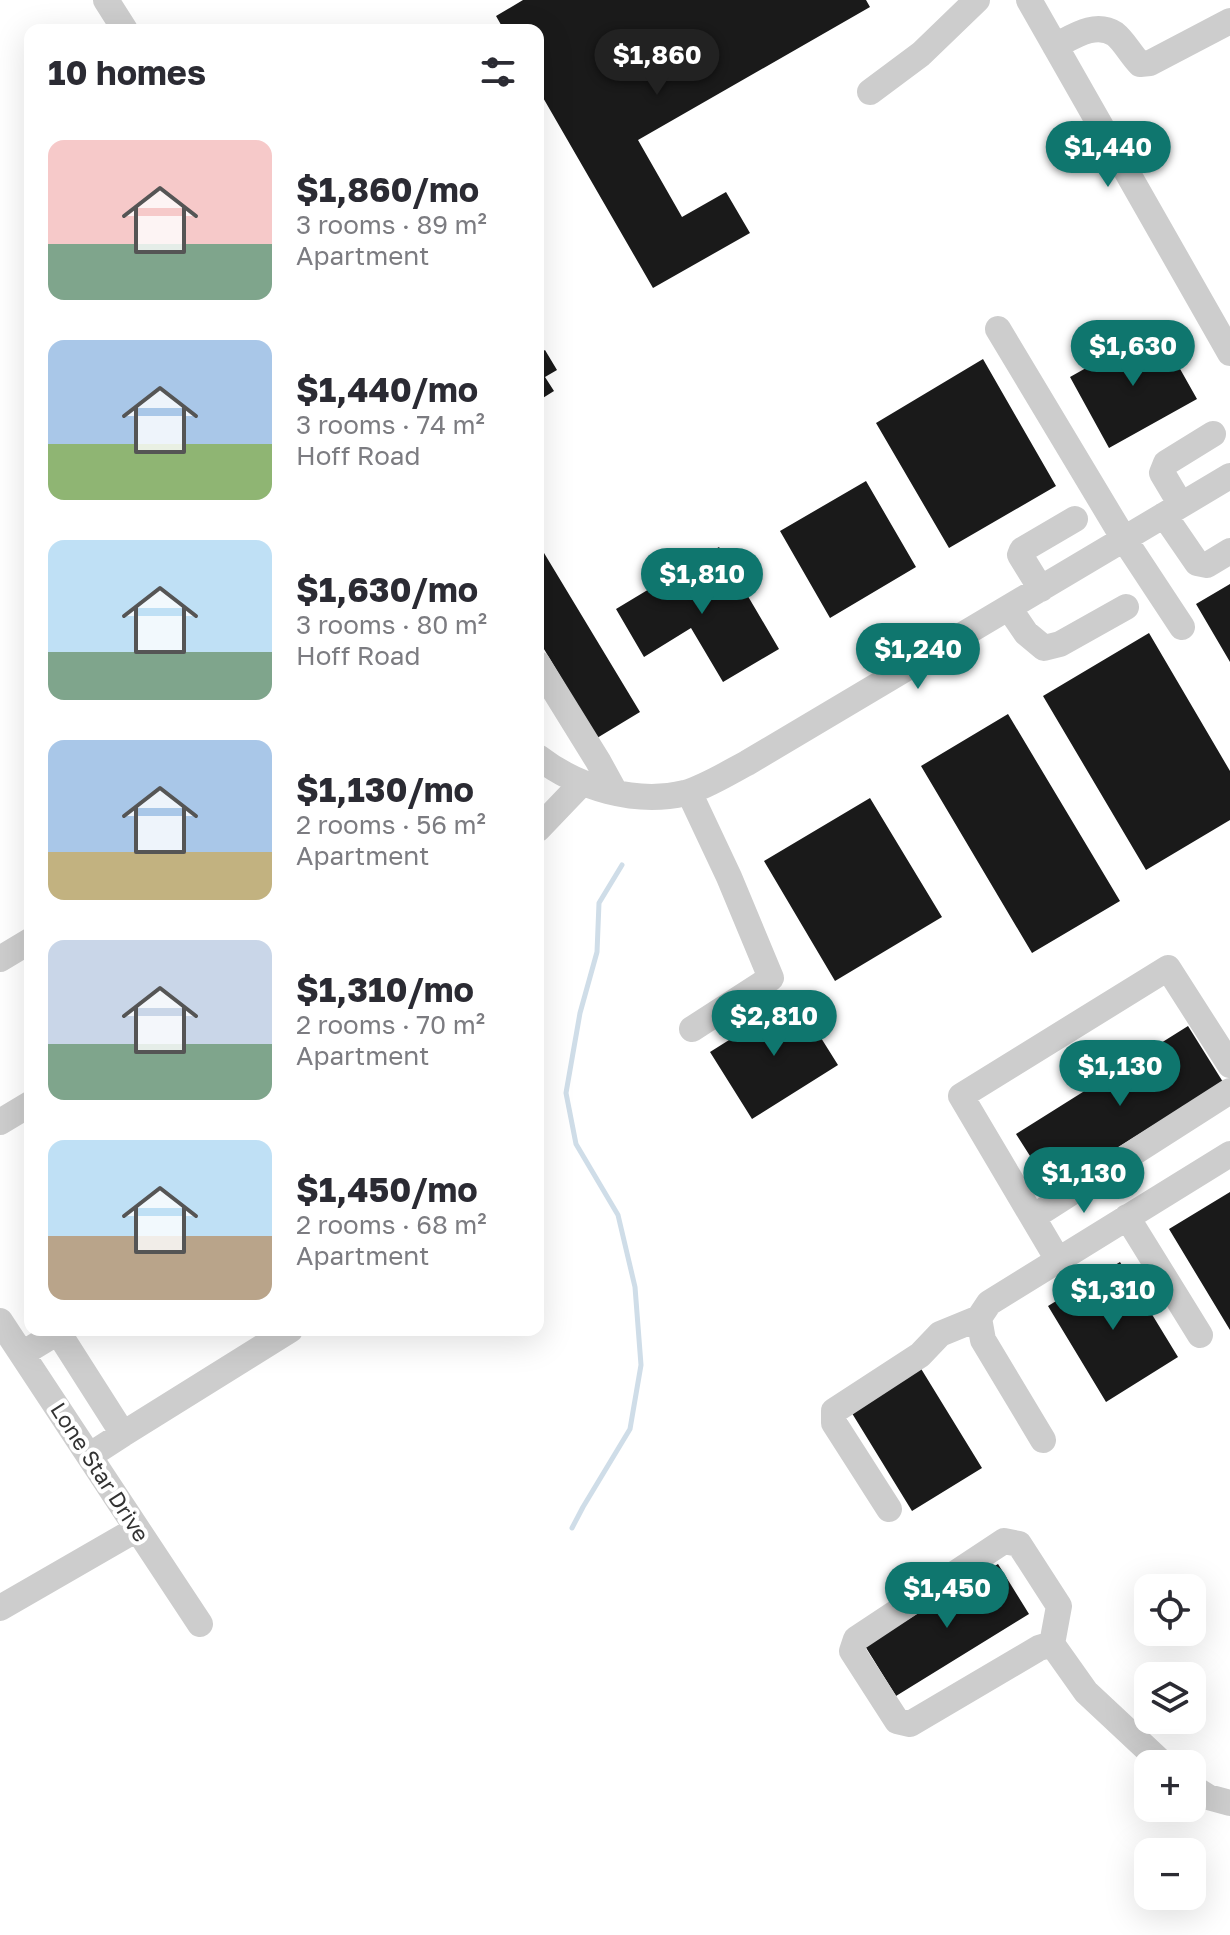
<!DOCTYPE html>
<html lang="en">
<head>
<meta charset="utf-8">
<style>
  :root { --surface:#fff; --page:#f7f7f7; --text:#2b2b33; --muted:#7c7c81; --accent:#0f766e }
  body { margin:0; font-family:"Golos Text",sans-serif; background:var(--page); color:var(--text); height:100vh; display:flex; flex-direction:column; font-size:30px; white-space:nowrap }
  * { box-sizing:border-box; margin:0 }
  p { font-size:26px; color:var(--muted) }
  .icon { flex:none; width:44px; height:44px; fill:none; stroke:currentColor; stroke-width:2; stroke-linecap:round; stroke-linejoin:round }
  .map { position:relative; flex:1; overflow:hidden }
  .panel { position:absolute; left:24px; top:24px; width:520px; height:1312px; display:flex; flex-direction:column; background:var(--surface); border-radius:16px; box-shadow:0 8px 32px #0002 }
  .panel>* { flex:none }
  .tools { position:absolute; left:1134px; top:1574px; display:grid; gap:16px }
  .tools a { display:grid; place-items:center; width:72px; height:72px; border-radius:16px; background:var(--surface); box-shadow:0 8px 32px #0002; font-size:40px }
  .price { position:absolute; translate:-50% -68px; padding:0 18px; border-radius:28px; background:var(--accent); color:#fff; font-size:26px; line-height:52px; filter:drop-shadow(0 2px 4px #0008) }
  .price::after { content:''; position:absolute; left:50%; top:48px; width:24px; height:18px; margin-left:-12px; background:inherit; clip-path:polygon(0 0,100% 0,50% 100%) }
  .price.active { background:#222; color:#fff }
  ul { padding:0; list-style:none }
  li { display:flex; align-items:center; gap:24px; height:200px; padding:0 24px }
  li span { display:grid; place-items:center; flex:none; width:224px; height:160px; border-radius:16px; color:#555 }
  li>.icon { margin-inline-start:auto }
  span .icon { width:96px; height:96px; fill:#fffc; stroke-width:1 }
  li b { font-size:34px }
  h2 { display:flex; justify-content:space-between; align-items:center; height:96px; padding:0 24px; font-size:34px }
  .map>svg:first-child { display:block }
  .lines { fill:none; stroke-linecap:round; stroke-linejoin:round }
  .stream { stroke:#cfdde8; stroke-width:5 }
  .building { fill:#1a1a1a }
  .minor { stroke:#cdcdcd; stroke-width:26 }
  .labels { text-anchor:middle; stroke-width:8; stroke-linejoin:round; paint-order:stroke }
  .street-label { font-size:22px; fill:#333; stroke:#fff }
</style>
</head>
<body>
<div class="map">
<svg width="1230" height="1935" viewBox="0 0 1230 1935">
  <rect width="100%" height="100%" fill="#fff"/>
  <g class="lines">
    <path class="stream" d="M572,1528L583,1507L630,1429L641,1365L635,1287L618,1215L576,1144L566,1093L580,1013L597,952L599,903L622,865"/>
  </g>
  <path class="building" d="M523,0H866L870,7L638,140L682,217L726,192L750,233L653,288L538,89V30H504L496,16Z
    M1157,328L1197,399L1109,448L1070,377Z
    M545,350L557,370L545,377L554,391L538,401V354Z
    M983,359L1056,486L949,548L876,423Z
    M866,481L916,567L830,618L780,531Z
    M538,543L640,712L597,738L538,639Z
    M719,547L779,649L723,682L691,628L644,657L616,609Z
    M1230,584V662L1196,604Z
    M1149,633L1230,771V820L1146,870L1043,696Z
    M1008,714L1120,901L1032,953L921,766Z
    M870,798L942,917L835,981L764,861Z
    M796,998L838,1065L752,1119L710,1052Z
    M1188,1026L1223,1082L1051,1189L1016,1134Z
    M1230,1192V1330L1169,1229Z
    M1120,1262L1178,1357L1106,1402L1048,1306Z
    M920,1367L982,1468L912,1511L850,1410Z
    M998,1564L1029,1614L896,1696L865,1646Z"/>
  <g class="lines">
    <path class="minor" d="M106,0L125,30
      M1029,0L1230,353
      M1055,46C1073,37 1095,21 1115,34C1124,41 1131,55 1140,64L1150,63L1230,21
      M870,92L921,54L977,0
      M998,329L1124,539L1182,627
      M1181,505L1162,473L1166,463L1213,434
      M1164,515L1197,563L1207,565L1230,551
      M1041,589L1020,555L1022,550L1075,519
      M1009,608L1026,633L1044,648L1060,644L1126,607
      M538,664L598,761L615,792
      M538,757C578,788 636,805 685,793C706,787 728,773 747,763L1230,476
      M689,792L729,877L771,978L692,1029
      M538,829L582,783
      M0,959L30,941
      M0,1122L30,1104
      M1033,1217L1230,1091
      M1127,1217L1200,1335
      M1058,1260L961,1096L1168,968L1230,1065
      M979,1318L989,1303L1230,1154
      M979,1318L983,1340L1043,1440
      M0,1321L200,1624
      M22,1354L58,1332L123,1434L89,1456
      M123,1434L290,1330
      M889,1509L834,1423V1411L920,1355L940,1334L979,1318
      M0,1608L137,1529
      M1052,1644L1039,1648L910,1724L897,1721L852,1651L856,1639L1004,1541L1019,1544L1059,1606L1052,1644L1086,1692L1163,1764
      M1192,1787L1208,1797L1230,1803"/>
  </g>
  <g class="labels">
    <g class="street-label">
      <text transform="translate(100 1472) rotate(57)" y="8">Lone Star Drive</text>
    </g>
  </g>
</svg>
<div class="tools">
<a><svg class="icon" aria-label="locate" viewBox="0 0 24 24"><circle cx="12" cy="12" r="6"/><path d="M12 2v4M12 18v4M2 12h4M18 12h4"/></svg></a>
<a><svg class="icon" aria-label="layers" viewBox="0 0 24 24"><path d="M12 4l9 5-9 5-9-5zM3 14l9 5 9-5"/></svg></a>
<a>+</a>
<a>−</a>
</div>
<b class="price active" style="left:657px;top:97px">$1,860</b>
<b class="price" style="left:1108px;top:189px">$1,440</b>
<b class="price" style="left:1133px;top:388px">$1,630</b>
<b class="price" style="left:702px;top:616px">$1,810</b>
<b class="price" style="left:918px;top:691px">$1,240</b>
<b class="price" style="left:774px;top:1058px">$2,810</b>
<b class="price" style="left:1120px;top:1108px">$1,130</b>
<b class="price" style="left:1084px;top:1215px">$1,130</b>
<b class="price" style="left:1113px;top:1332px">$1,310</b>
<b class="price" style="left:947px;top:1630px">$1,450</b>
<section class="panel">
<h2>10 homes<svg class="icon" aria-label="filters" viewBox="0 0 24 24"><path d="M4 7h16M4 17h16"/><circle cx="9" cy="7" r="2"/><circle cx="15" cy="17" r="2"/></svg></h2>
<ul>
<li><span style="background:linear-gradient(#f6c9c9 65%,#7fa58c 0)"><svg class="icon" aria-label="home" viewBox="0 0 24 24"><path d="M3 11l9-7 9 7M6 9v11h12V9"/></svg></span><div><b>$1,860/mo</b><p>3 rooms · 89 m²</p><p>Apartment</p></div></li>
<li><span style="background:linear-gradient(#a9c7e8 65%,#8fb573 0)"><svg class="icon" aria-label="home" viewBox="0 0 24 24"><path d="M3 11l9-7 9 7M6 9v11h12V9"/></svg></span><div><b>$1,440/mo</b><p>3 rooms · 74 m²</p><p>Hoff Road</p></div></li>
<li><span style="background:linear-gradient(#bfe0f5 70%,#7fa58c 0)"><svg class="icon" aria-label="home" viewBox="0 0 24 24"><path d="M3 11l9-7 9 7M6 9v11h12V9"/></svg></span><div><b>$1,630/mo</b><p>3 rooms · 80 m²</p><p>Hoff Road</p></div></li>
<li><span style="background:linear-gradient(#a9c7e8 70%,#c2b280 0)"><svg class="icon" aria-label="home" viewBox="0 0 24 24"><path d="M3 11l9-7 9 7M6 9v11h12V9"/></svg></span><div><b>$1,130/mo</b><p>2 rooms · 56 m²</p><p>Apartment</p></div></li>
<li><span style="background:linear-gradient(#c9d6e8 65%,#7fa58c 0)"><svg class="icon" aria-label="home" viewBox="0 0 24 24"><path d="M3 11l9-7 9 7M6 9v11h12V9"/></svg></span><div><b>$1,310/mo</b><p>2 rooms · 70 m²</p><p>Apartment</p></div></li>
<li><span style="background:linear-gradient(#bfe0f5 60%,#b9a48a 0)"><svg class="icon" aria-label="home" viewBox="0 0 24 24"><path d="M3 11l9-7 9 7M6 9v11h12V9"/></svg></span><div><b>$1,450/mo</b><p>2 rooms · 68 m²</p><p>Apartment</p></div></li>
</ul>
</section>
</div>
</body>
</html>
